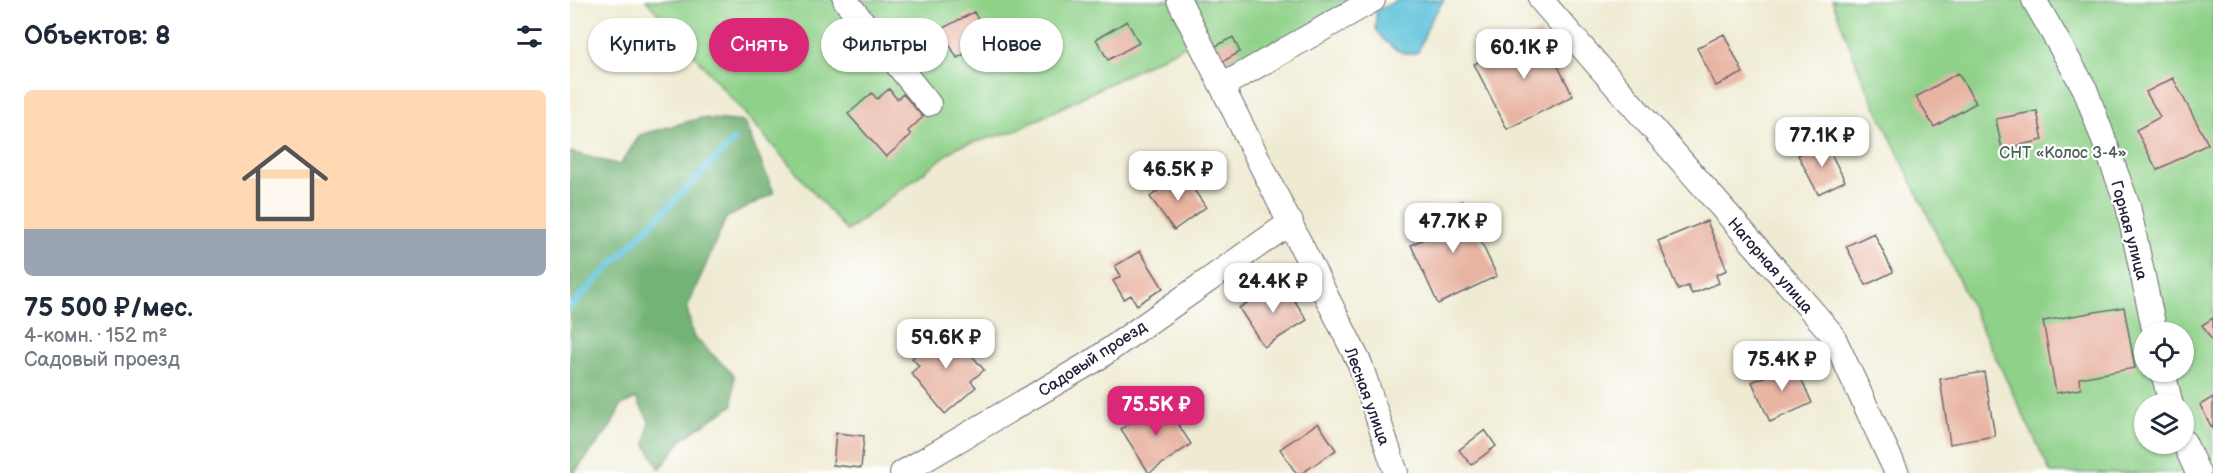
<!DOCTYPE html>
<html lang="ru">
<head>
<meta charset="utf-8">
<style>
  :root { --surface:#fff; --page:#f2f2f3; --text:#1f2937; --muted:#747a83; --accent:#db2777 }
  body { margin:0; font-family:"Balsamiq Sans",sans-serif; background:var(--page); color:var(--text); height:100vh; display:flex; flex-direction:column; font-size:22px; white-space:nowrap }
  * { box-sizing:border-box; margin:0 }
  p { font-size:20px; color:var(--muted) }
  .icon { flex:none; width:33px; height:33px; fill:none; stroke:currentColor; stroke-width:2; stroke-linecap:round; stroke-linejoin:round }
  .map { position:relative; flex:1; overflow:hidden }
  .side { display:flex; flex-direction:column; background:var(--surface); width:570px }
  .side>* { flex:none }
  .guide { position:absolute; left:18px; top:18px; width:570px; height:54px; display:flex; gap:12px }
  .tools { position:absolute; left:1564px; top:322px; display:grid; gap:12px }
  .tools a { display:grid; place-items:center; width:60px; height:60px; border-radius:50%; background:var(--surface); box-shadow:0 2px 4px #0004; font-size:30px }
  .price { position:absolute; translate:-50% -51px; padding:0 14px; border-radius:12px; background:#fff; color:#222; font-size:20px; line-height:39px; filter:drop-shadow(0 2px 3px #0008) }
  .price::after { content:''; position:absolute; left:50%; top:36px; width:18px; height:14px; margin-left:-9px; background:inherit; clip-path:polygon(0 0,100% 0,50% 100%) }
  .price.active { background:var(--accent); color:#fff }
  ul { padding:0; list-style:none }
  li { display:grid; align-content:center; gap:12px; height:318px; padding:0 24px }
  li span { display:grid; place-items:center; height:186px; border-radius:9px; color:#555 }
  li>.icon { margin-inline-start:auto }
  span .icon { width:108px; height:108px; fill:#fffc; stroke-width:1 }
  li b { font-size:26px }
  h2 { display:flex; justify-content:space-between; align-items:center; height:72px; padding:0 24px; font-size:26px }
  .chip { padding:0 21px; border-radius:27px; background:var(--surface); box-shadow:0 2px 4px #0004; font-size:21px; line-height:54px }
  .chip.active { background:var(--accent); color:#fff }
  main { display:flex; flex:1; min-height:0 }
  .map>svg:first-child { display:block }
  .green { fill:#8fd189; stroke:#587a62; stroke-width:1.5; fill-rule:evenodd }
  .forest { fill:#73b375; stroke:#4a6a58; stroke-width:1.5 }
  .water { fill:#5bc1d9; stroke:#3e728a; stroke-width:1.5 }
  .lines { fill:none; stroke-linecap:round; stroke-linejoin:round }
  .stream { stroke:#5bc1d9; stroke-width:7 }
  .building { fill:#e8b4a2 }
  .minor-casing { stroke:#6a6870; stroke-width:26 }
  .minor { stroke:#fff; stroke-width:24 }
  .labels { text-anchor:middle; stroke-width:4.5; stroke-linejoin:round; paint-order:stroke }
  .park-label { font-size:16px; fill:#485f56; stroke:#fff }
  .street-label { font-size:16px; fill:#22223b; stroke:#fff }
</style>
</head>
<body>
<main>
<section class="side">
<h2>Объектов: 8<svg class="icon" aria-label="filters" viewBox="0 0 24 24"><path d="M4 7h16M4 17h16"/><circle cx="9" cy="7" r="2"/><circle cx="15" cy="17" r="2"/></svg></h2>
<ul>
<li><span style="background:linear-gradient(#ffd9b3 75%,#9aa5b1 0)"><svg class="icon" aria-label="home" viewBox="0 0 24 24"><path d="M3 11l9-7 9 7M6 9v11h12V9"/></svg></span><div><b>75 500 ₽/мес.</b><p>4-комн. · 152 m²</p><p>Садовый проезд</p></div></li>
</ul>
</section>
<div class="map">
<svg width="1643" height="473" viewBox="0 0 1643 473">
  <rect width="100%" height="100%" fill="#fff"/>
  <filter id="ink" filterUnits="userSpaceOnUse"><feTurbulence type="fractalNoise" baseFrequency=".0167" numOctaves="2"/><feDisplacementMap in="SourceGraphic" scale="12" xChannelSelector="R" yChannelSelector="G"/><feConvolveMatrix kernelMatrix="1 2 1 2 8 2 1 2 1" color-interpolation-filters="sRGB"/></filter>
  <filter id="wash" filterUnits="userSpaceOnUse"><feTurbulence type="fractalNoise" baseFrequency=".008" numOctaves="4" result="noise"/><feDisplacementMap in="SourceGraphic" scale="24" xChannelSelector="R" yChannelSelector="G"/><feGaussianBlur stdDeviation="1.35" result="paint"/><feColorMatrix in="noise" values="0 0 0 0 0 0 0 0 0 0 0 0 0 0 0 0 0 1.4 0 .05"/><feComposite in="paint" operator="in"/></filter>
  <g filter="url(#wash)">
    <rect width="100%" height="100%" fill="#efebd3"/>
    <path class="green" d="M76,0H790L659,76L638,34L445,131L387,147L277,231Z
      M1262,0H1643V473H1481L1293,80ZM1575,333H1614V372H1575ZM1575,405H1614V444H1575Z"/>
    <path class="forest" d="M131,118L174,122L204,193L156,218L117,308L123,336L164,375L163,405L113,438L90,469L76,445L79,421L66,398L51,405L41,426L4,473H0V152L50,165L70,135Z"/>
    <path class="water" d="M828,0H874L860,21L848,52C831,58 814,43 806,29V11Z"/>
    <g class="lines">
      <path class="stream" d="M0,307L164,140"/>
    </g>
    <g id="blocks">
      <path class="building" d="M404,12L419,41L387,58L371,29Z
        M557,21L569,43L538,60L526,39Z
        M970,31L1003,96L937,129L904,64Z
        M1154,34L1173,73L1146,86L1127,48Z
        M663,37L670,52L652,62L644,47Z
        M1388,73L1406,103L1364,127L1346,97Z
        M1603,78L1638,144L1587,170L1566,130L1590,117L1576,92Z
        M319,89L327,99L333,94L353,117L338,131L341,135L316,157L278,114L302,93L307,99Z
        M1467,111L1473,140L1432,149L1426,119Z
        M1255,142L1275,181L1248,194L1228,155Z
        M612,173L636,207L604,230L580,197Z
        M892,201L927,276L868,304L841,245L864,234L857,217Z
        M1137,221L1157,270L1146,275L1149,283L1122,294L1118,286L1108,290L1088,241Z
        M1304,233L1323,272L1296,285L1276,246Z
        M570,251L593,288L567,305L561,295L554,299L543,281L551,276L545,266Z
        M712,281L737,320L694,347L669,308Z
        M1554,307L1565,368L1509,378L1511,389L1486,393L1473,321Z
        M1643,318V342L1632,325Z
        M378,327L414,370L401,381L406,387L375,414L341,373L349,366L342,358Z
        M1224,363L1242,403L1200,422L1182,382Z
        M1414,372L1425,436L1380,444L1370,379Z
        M1643,397V430L1630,405Z
        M593,401L621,444L579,473L551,429Z
        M748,423L766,450L732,473H726L710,449Z
        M915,430L926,446L901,465L889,450Z
        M266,433L294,436L291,468L263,465Z"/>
    </g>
  </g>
  <g filter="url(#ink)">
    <use href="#blocks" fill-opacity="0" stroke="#6a6870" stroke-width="1.5"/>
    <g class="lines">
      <g class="minor-casing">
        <path id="minor" d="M275,0L359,104
          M609,0L790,364L826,473
          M971,0L1262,334L1327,473
          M1464,0L1515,89L1558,206L1585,333
          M652,86L803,0
          M1593,372L1601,405
          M1614,442L1628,473
          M332,473L525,360L721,222"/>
      </g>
      <use href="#minor" class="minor"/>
    </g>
  </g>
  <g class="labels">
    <g class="park-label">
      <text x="1493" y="158">СНТ «Колос 3-4»</text>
    </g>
    <g class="street-label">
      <text transform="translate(1560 230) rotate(75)" y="6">Горная улица</text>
      <text transform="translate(1201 265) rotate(49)" y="6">Нагорная улица</text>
      <text transform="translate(522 358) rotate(-33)" y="6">Садовый проезд</text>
      <text transform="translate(798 396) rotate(70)" y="6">Лесная улица</text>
    </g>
  </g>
</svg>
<div class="tools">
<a><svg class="icon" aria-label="locate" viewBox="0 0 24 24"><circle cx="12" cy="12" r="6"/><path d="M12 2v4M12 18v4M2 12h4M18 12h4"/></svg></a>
<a><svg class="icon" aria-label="layers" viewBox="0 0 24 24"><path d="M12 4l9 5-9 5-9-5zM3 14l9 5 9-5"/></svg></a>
</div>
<b class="price" style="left:954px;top:80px">60.1K ₽</b>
<b class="price" style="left:1252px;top:168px">77.1K ₽</b>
<b class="price" style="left:608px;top:202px">46.5K ₽</b>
<b class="price" style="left:883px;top:254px">47.7K ₽</b>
<b class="price" style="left:703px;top:314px">24.4K ₽</b>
<b class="price" style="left:376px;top:370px">59.6K ₽</b>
<b class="price" style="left:1212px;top:392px">75.4K ₽</b>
<b class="price active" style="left:586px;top:437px">75.5K ₽</b>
<div class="guide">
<a class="chip">Купить</a>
<a class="chip active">Снять</a>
<a class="chip">Фильтры</a>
<a class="chip">Новое</a>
</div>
</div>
</main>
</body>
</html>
